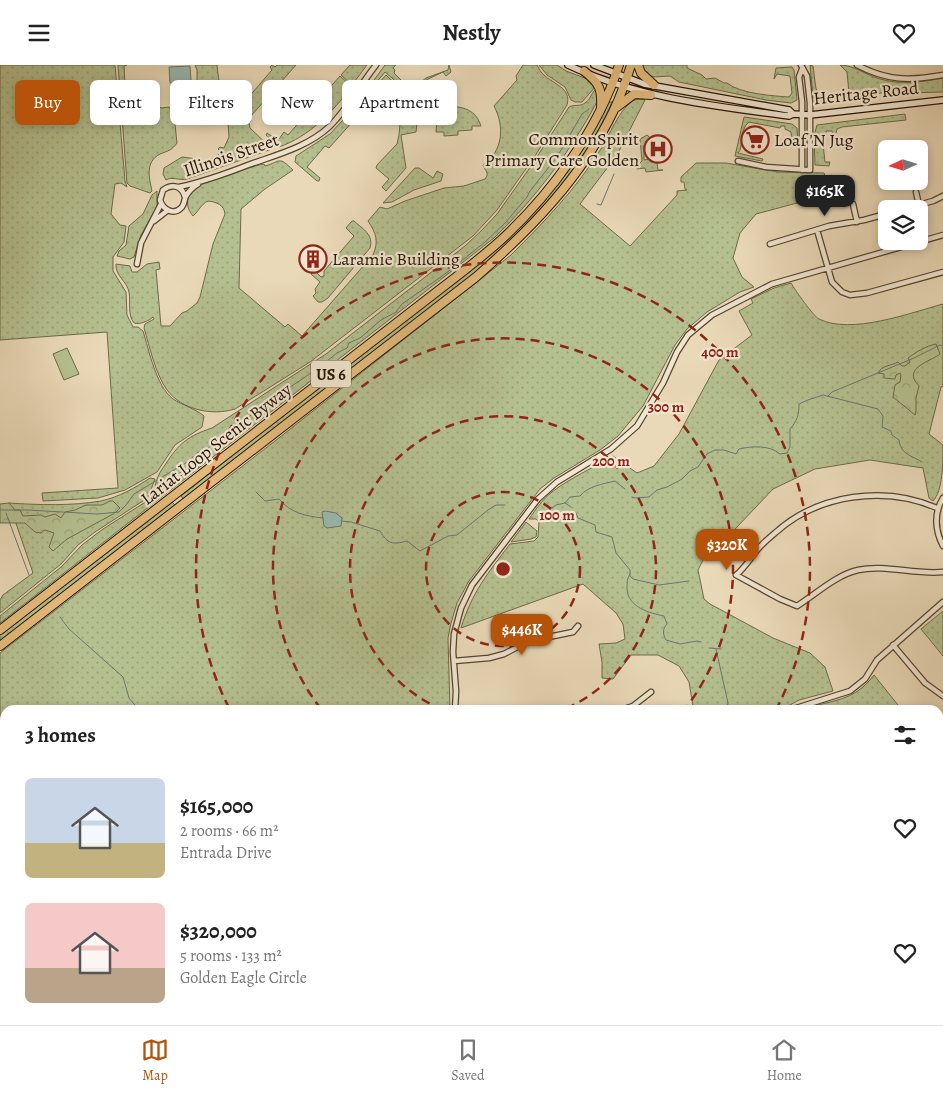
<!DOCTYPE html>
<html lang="en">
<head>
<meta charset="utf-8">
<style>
  :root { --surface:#fff; --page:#f2f2f2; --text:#222; --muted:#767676; --line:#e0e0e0; --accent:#b45309 }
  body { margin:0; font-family:Alegreya,serif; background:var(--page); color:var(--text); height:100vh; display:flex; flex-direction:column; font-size:19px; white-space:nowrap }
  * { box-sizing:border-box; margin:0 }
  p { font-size:16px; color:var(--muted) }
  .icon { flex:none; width:28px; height:28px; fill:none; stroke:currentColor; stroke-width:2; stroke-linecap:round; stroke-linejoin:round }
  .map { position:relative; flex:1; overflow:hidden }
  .details { position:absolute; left:0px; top:640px; width:944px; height:320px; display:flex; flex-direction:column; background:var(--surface); border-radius:15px 15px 0 0; box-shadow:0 2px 8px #0003 }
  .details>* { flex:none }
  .guide { position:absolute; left:15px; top:15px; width:500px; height:45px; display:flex; gap:10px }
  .needle { width:32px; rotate:266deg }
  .buttons { position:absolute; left:878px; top:75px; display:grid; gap:10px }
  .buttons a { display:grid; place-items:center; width:50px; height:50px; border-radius:8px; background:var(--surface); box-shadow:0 2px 8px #0003; font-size:25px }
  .price { position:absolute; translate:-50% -42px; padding:0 11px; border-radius:10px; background:var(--accent); color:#fff; font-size:16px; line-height:32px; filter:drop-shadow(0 1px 2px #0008) }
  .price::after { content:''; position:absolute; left:50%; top:30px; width:15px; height:11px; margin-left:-8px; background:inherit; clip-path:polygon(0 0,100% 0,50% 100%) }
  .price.current { background:#222; color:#fff }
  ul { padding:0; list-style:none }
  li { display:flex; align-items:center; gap:15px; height:125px; padding:0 25px }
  li span { display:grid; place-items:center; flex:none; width:140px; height:100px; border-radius:8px; color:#555 }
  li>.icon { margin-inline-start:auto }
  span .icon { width:60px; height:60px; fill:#fffc; stroke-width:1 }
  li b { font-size:21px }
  h2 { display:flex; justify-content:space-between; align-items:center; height:60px; padding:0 25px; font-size:21px }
  .chip { padding:0 18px; border-radius:8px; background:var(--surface); box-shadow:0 2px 8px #0003; font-size:18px; line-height:45px }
  .chip.current { background:var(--accent); color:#fff }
  header { display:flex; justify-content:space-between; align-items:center; height:65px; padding:0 25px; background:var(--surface); font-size:22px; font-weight:700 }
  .tabs { display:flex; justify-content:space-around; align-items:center; height:70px; border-top:1px solid var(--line); background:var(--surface); font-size:14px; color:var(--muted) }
  .tabs a { display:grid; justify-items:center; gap:2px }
  .tabs .current { color:var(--accent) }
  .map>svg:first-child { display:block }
  .green { fill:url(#green-dots); stroke:#6c6a48 }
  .forest { fill:url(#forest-crowns); stroke:#6c6a48 }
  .pitch { fill:#b5c090; stroke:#6c6a48 }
  .water { fill:#98bab3; stroke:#69776b }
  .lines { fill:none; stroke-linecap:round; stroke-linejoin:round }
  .stream { stroke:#69776b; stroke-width:1 }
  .street-casing { stroke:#55442e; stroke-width:7 }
  .secondary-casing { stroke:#231300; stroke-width:8 }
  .highway-casing { stroke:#231300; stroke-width:10 }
  .street { stroke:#f1e6d1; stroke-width:4.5 }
  .secondary { stroke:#f1e6d1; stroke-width:5.5 }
  .highway { stroke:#e5bc7c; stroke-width:8 }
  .ring { fill:none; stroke:#8f2418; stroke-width:2.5; stroke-dasharray:9 6 }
  .labels { text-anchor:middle; stroke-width:4.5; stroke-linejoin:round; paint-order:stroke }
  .shield { fill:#f1e6d1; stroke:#61523f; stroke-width:1 }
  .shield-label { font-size:16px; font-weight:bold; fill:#231300 }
  .street-label { font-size:18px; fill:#231300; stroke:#f1e6d1 }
  .poi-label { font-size:18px; fill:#231300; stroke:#f1e6d1; text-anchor:start }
  .centre { fill:#8f2418; stroke:#f1e6d1; stroke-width:2.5 }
  .ring-label { font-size:15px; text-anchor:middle; font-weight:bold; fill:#8f2418; stroke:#f1e6d1; stroke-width:4.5; stroke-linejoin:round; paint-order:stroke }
</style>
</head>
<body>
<header><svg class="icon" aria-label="menu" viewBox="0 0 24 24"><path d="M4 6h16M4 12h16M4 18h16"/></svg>Nestly<svg class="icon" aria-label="heart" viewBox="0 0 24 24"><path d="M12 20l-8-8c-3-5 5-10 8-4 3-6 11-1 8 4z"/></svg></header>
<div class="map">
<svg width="943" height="960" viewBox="0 0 943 960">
  <defs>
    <pattern id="green-dots" width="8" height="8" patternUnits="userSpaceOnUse" patternTransform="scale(1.25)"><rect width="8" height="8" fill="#b5c090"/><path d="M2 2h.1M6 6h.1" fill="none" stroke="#9ba47a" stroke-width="1.8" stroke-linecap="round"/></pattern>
    <pattern id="forest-crowns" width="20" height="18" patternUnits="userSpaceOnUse" patternTransform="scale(1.25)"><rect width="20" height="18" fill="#b5c090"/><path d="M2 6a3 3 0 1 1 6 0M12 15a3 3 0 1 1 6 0" fill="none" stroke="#9ba47a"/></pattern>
  </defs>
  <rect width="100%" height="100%" fill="#ead9b8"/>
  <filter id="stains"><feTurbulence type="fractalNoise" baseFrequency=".004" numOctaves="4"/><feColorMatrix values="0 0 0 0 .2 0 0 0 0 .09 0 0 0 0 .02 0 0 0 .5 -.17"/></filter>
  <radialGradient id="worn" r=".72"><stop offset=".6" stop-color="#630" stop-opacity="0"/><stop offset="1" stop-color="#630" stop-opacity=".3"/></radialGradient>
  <path class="green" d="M0,0H115L125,116L127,122L121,118L115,119L111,149L120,160L126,161L124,177L113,192V206L126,227L127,250L133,262H138L143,266C149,285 156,321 173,334C182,340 196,344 204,351L202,362L175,380L157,407L125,425L98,433L43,436L42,428L118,423L107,267L0,275Z
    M118,0H127L124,1L125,21L135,22L137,32H144L149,38L156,39L161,43L169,42L171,46L176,47L179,50L175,59L177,78C172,85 168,86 160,89C145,97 149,112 152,126L150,128L130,121L127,118Z
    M195,0H217C218,15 226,39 208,47L206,44L205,35H209L208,21H202L197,17V5Z
    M272,0L275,2L277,0H296L250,52L251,56L249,58L250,63L272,84L187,114C180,116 171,111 166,115L163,109L164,103L182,92L197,94L198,98C207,97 215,94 221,87L218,84L220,82L224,83L229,72L228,58H224C223,52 230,40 236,39L241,41L272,5L270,2Z
    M350,0H367L352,20L341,10Z
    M385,0H396L393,3L395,5L394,8L408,22L412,20L415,22L426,13L448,5L449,0L451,7L446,11L443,7L426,15L416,23L419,25L414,32L385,7L365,31L363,30Z
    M523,0H537C539,4 541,8 544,10C553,19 572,23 567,40L535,91L497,145L473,171L310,297L235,344C212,351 182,345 167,325C155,308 150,283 144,263L145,259L154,254L153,252C149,256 139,260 134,258C127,249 131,238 129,227C127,216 115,211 116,199L130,201L132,207H137L147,199L159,197L160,204L156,205L161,261H170L182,248L187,246L197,238L200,232L213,179L225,149C224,140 217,137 208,136C201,139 199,146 193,151C185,142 186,130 195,123C208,113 242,105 259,100L264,99L265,101C282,96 278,91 293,105L265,124L241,144L239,223L285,262L288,259L302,271L373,190C379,176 376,168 368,156L380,142L387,144L405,136L444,123L464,121L485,114C490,108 485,106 483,100C503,86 505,62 494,41L517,15L516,11Z
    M539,0H557L566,6L590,15L596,21L582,37H575L571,35L565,22L547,10Z
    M642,0H687V3L702,10L706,14L715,13L724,18H727C740,29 775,31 789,32L792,28L790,11L777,9L774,14L776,3L792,2L794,5L797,35L791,38L766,35L679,17L670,11L653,12L646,8H644Z
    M810,0L813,1L816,24L825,32L847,30L849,28L847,7L840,0C854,0 866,10 880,14C901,20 922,17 943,13V27L907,28L894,25L850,35L818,38L813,32Z
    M386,10L411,34L402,45L398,41L397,32L399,29L387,18L329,83L325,81L307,102L320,113L319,116H317L295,97L296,91L330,69L355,42H356L362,31L365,34Z
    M340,11L352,22C331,48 310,71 279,82L266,70L267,68L276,74H279L284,67L288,70Z
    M596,24L598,33L597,37C570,87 535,134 494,173L0,558V551L61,502L82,480L103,464L147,436L152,430L160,428L173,415L192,405L199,402C185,401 168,415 159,425H155C155,416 159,408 165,400C179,378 188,371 212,363L326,289L465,181L482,165L497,149L531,101L569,42C574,39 580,42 585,38C591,34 591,28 596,24Z
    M639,34L645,35L617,90L580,139L630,181L677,130V126L687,125L685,124L684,117H681V112L696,98H726L778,107L824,108L826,114L832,110L835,114L829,117L812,134L756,149L740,168L733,193L742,212L754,222L740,227L707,247L687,264L675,280L643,341L618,371L600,385L554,413L540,424L469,516L457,538L451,558L448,573L450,645H5V887H0V588L275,376L511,190C544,157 576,124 601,84C609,71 623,35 639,34Z
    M609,37H612C595,76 560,130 530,159C483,206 428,246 375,286C311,336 247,385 184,435L181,431L229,393L250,374L505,175L599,54Z
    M418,39L429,48L426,52L418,50L416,67L401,70L406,103L386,126L382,122L389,114L376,103L377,100L397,79L399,70L400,59Z
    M458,42C470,44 477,49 481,61H472V65L458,66V70L444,71V67H436C436,53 444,45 458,42Z
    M905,49L906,55L842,62L837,64L836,68L833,69L832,66H826V69L822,70L825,97H830L829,101L815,100L814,71L817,60Z
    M744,52L792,59L797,63L798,80L792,79L791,67L785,64V61H781L780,63L749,57C739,64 744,83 738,88L763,94L762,96L735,91Z
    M647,70L654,76L646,77L647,80H644V95L650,94L651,97H657L658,105H663L646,107L645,103L637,104V101L642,96L640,74Z
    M415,103H419L433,113L437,106L443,109L441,116L414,125L392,137L383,138Z
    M157,126V142L141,170L134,192L130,194L117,191L119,186L126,180L129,161L143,149L152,130Z
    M352,156H354C363,164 374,170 370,183L328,233L322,237H318L313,231L316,228L315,224L320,217L311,209L314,205L321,212L324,211V206L354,171L346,163Z
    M791,218C795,225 814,252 819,254C851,270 910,248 943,239V321L941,322L929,369L943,380C943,397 943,426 933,436L929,433L923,403L870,395L815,404L773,424L721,479L708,485L698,505L704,534L710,539L773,573L810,588L825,602L833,626L799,635L781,645H689L693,641L689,617L679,601L658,590H631L613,614L602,613V597L599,579L616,578L625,574L623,559L616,548L583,519L461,563C472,527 488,508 510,479L534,476L538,472L539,457L536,454H529C536,444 543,434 552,427C570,413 593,403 613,391L637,408L654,401L679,369L719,295L752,270L739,246L753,238L751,234L774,223Z
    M150,413L155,414L149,430L146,434L95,467L78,480L61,499L0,548V535L3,530L33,508L9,438C39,440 72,441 101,436C119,432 135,423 150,413Z
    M171,436L176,441L0,577V568Z
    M526,457L537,466L536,472L531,474L511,477Z
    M943,546V591L921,564Z
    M874,610L902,645H822L818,640C843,634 858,631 874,610Z
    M939,666L943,667V960H764L741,958L711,960H444V955H939Z"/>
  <path class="forest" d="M936,279L940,289C933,295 909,301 914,314C915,317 918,319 919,321L916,333V346L915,350L893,332L895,320L900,317L901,310L900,308L896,310L895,314L884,313V309L878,308C882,300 891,301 898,297L902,301H905L910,297L908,293C916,287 926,281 936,279Z
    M110,436H113L120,443L115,448L67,474L53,486L49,482L54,468L45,465L41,468L35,467L25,458H0V439L9,438L15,445H20L23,451L41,450L45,452L55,449L61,453L65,447L75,445L86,440H102Z"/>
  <path class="pitch" d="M67,283L79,309L64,315L53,289Z"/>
  <path class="water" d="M190,1L191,16L170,18L169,2Z
    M325,446L336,448L342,453L341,461L327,463L324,461L322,447Z"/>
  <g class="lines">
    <path class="stream" d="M597,139L601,140L614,109
      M828,331L832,327L914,293L940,280L943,281
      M256,427L265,436L279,434C291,448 305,451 323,453
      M632,432L635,433L649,432L657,425L667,422L682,414L690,406L698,402L707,389L715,385H724L736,389L739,384C752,381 770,380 780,389L787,388L790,382V364C797,356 799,350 799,339L808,335L823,330L878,344L883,351L882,362L891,366L892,370L899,375C901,390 911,390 922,397
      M565,438L571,442
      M0,445H28L97,449L119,447L126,440L134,429L189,396L197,388L208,383L221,374L265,339L317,304L337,288L347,283L349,278L360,273L381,255L396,247L402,239L445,209L485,177L506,157L527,132L530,126L557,92L582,49L589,44
      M6,448L29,510
      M545,448L556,440L565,438L570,432L580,431C588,421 603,419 615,416L625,424
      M576,448L578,453L595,460L596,467L612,472L616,488L630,505V511L633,514L659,520L689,516
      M341,456L351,457L380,466C388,479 392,480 407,476L420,486L448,471L457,470L488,445L496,440H505
      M630,509C627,514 627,517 627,524C628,542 649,548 664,551L667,559C662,564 663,570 666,575L680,579L697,576L701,577
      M60,552L69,564L123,612L129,633L139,645
      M709,583L721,584
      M716,584L728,638L727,645
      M244,960L245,955"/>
    <g class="street-casing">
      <path id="street" d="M857,0C887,16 910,16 943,10
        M738,96L766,102L810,105V38L807,11L801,0
        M802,105V37L799,12L802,4
        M179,122C202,117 225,109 248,100C276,90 308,82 330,61C348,43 360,20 376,0
        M916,127L919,140
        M185,132C182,121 173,118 163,125L160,135C163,145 174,151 182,142C185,138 184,134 186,131C189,126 193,122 198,119
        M853,139L857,157
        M904,144L933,136L943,131
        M154,156L168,145
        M817,165L832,217L842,227L850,230L867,228L943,207
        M770,179L829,161L864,155L886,149
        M137,199L141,178L161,139
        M943,433C934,448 935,465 943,481
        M937,443C885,420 818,429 775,468C769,473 763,478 758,484C751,492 745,503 736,510L780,534L797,541C816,529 836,510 858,505C885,499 915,510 943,507
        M893,580L925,618L943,631
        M454,596L489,593L504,589L529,576L573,567L578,561
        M455,645L456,626L453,587L454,569L461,543L472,520L538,434L557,417L611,384L637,361L663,318L677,287L688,270L712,250L772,219L943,170
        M581,645H585
        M621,645L633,641L651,627
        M790,645L850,626L865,614L877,595L943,537"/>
    </g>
    <g class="secondary-casing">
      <path id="secondary" d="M568,0C637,33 714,41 789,51L793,49L810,50L943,35
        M594,0L644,19L789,45L793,49"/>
    </g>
    <g class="highway-casing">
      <path id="highway" d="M638,0L641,8L654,20
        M584,6C599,18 602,23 601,42
        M617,42L634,29L651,30
        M0,565L439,225C460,209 481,193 501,175C551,129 598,65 619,0
        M0,581L476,212C531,164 581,113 613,47C620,32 626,16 631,0"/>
    </g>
    <use href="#street" class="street"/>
    <use href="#secondary" class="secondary"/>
    <use href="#highway" class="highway"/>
  </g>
  <g class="ring">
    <circle cx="503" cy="504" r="77"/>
    <path d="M443 645A153 153 0 1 1 563 645"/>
    <path d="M321 644A230 230 0 1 1 685 644"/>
    <path d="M229 643A307 307 0 1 1 777 643"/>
  </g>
  <defs>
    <g id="supermarket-ring" transform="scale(1.4375)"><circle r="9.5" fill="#f1e6d1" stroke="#8f2418" stroke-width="1.5"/><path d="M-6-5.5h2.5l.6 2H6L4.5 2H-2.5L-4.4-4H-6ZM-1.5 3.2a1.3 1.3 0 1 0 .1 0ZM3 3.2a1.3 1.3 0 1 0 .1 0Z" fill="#8f2418"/></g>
    <g id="hospital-ring" transform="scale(1.4375)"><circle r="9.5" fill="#f1e6d1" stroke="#8f2418" stroke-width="1.5"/><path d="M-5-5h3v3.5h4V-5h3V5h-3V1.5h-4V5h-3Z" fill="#8f2418"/></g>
    <g id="building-ring" transform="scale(1.4375)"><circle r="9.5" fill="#f1e6d1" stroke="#8f2418" stroke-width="1.5"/><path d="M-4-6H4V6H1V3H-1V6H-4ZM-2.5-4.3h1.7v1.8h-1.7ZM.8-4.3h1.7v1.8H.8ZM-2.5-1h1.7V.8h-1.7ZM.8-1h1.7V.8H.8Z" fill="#8f2418"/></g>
  </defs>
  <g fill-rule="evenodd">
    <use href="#supermarket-ring" x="755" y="75"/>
    <use href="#hospital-ring" x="658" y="84"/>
    <use href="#building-ring" x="313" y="194"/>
  </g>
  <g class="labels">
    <rect class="shield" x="311" y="295.5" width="40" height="27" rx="4"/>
    <g class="shield-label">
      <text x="331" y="315">US 6</text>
    </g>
    <g class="street-label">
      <text transform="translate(866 28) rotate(-6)" y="6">Heritage Road</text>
      <text transform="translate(231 90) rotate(-19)" y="6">Illinois Street</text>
      <text transform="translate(216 379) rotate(-38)" y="6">Lariat Loop Scenic Byway</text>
    </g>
    <g class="poi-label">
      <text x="639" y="80" text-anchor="end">CommonSpirit<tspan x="639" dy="21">Primary Care Golden</tspan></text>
      <text x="774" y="81">Loaf 'N Jug</text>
      <text x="332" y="200">Laramie Building</text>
    </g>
  </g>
  <circle cx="503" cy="504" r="8" class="centre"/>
  <g class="ring-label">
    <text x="720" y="292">400 m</text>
    <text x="666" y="347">300 m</text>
    <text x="611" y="401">200 m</text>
    <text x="557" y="455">100 m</text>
  </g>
  <rect width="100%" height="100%" filter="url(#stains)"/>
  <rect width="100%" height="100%" fill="url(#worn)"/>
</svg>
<div class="buttons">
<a><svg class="needle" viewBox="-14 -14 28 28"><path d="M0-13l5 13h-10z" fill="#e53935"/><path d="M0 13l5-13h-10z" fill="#767676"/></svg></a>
<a><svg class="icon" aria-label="layers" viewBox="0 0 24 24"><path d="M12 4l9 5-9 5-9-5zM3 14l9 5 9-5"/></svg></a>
</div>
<b class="price current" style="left:825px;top:152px">$165K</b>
<b class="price" style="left:727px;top:506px">$320K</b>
<b class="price" style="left:522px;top:591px">$446K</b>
<div class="guide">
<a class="chip current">Buy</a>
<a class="chip">Rent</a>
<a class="chip">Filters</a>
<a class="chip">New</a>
<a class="chip">Apartment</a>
</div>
<section class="details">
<h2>3 homes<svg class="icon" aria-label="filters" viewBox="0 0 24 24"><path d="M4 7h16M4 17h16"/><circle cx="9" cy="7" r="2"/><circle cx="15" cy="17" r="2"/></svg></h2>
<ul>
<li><span style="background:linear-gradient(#c9d6e8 65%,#c2b280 0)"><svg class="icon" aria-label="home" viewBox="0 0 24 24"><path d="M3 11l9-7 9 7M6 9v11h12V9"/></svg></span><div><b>$165,000</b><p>2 rooms · 66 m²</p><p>Entrada Drive</p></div><svg class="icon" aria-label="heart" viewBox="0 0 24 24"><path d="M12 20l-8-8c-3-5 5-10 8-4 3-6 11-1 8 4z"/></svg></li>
<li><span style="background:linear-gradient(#f6c9c9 65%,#b9a48a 0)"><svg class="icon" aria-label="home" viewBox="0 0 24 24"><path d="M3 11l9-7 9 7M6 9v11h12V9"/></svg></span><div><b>$320,000</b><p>5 rooms · 133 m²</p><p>Golden Eagle Circle</p></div><svg class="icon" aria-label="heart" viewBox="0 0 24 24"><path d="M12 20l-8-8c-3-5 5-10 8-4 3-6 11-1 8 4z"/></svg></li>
</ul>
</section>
</div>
<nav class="tabs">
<a class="current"><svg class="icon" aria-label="map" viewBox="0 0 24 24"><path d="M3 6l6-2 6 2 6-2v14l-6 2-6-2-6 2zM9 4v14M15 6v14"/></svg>Map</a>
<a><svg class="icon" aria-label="saved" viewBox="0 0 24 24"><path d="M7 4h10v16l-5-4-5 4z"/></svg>Saved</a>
<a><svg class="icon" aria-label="home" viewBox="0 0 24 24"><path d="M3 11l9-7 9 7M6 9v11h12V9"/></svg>Home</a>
</nav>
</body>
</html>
